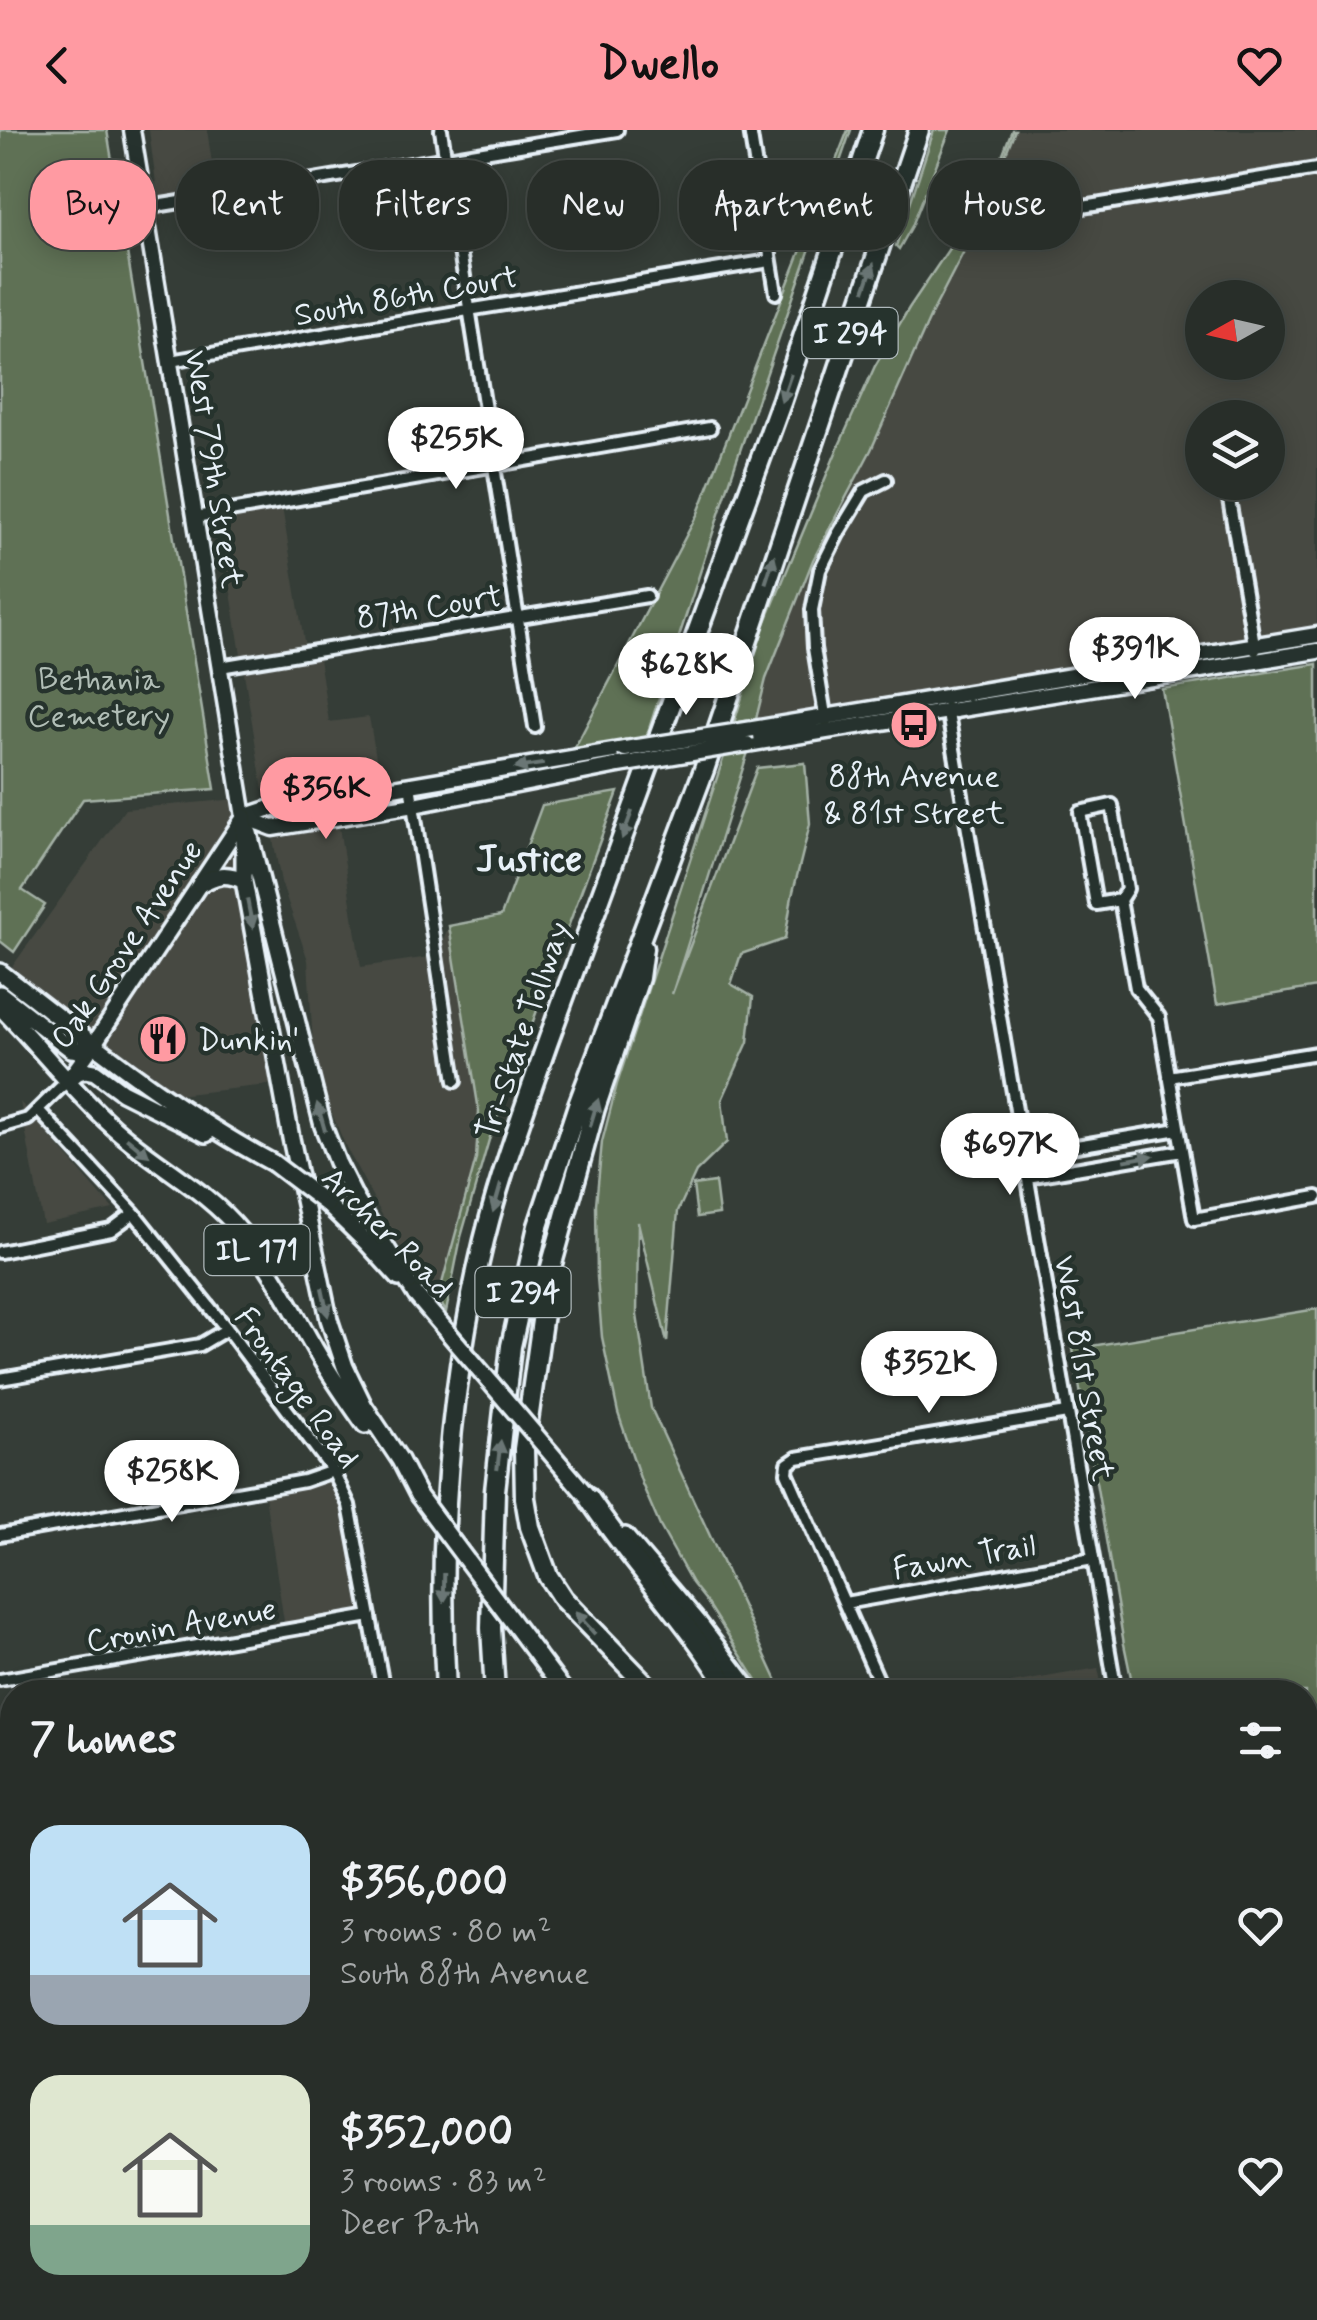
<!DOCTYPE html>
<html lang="en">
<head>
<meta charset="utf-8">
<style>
  :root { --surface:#282e29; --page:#303631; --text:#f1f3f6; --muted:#a5a8a8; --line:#444a46; --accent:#ff9aa2 }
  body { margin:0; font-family:Mynerve,sans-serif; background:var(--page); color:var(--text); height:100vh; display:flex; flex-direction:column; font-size:38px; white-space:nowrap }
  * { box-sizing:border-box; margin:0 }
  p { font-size:32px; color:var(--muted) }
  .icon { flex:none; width:55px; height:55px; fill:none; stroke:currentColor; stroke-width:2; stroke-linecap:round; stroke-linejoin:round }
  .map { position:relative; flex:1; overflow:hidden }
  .details { position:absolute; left:0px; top:1550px; width:1318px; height:640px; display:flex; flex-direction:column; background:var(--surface); border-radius:40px 40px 0 0; box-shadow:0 5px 25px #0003,0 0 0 2px var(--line) }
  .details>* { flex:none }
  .banner { position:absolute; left:30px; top:30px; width:1258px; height:90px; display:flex; gap:20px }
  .needle { width:65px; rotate:262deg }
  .tools { position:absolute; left:1185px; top:150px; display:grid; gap:20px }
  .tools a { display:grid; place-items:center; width:100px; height:100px; border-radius:50%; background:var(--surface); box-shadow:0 5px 25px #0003,0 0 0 2px var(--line); font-size:50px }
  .price { position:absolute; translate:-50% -85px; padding:0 22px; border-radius:35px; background:#fff; color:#222; font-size:32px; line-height:65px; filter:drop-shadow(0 2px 5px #0008) }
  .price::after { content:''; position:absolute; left:50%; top:60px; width:30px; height:22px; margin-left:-15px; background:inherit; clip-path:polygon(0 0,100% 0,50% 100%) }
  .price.current { background:var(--accent); color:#111 }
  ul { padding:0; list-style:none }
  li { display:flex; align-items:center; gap:30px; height:250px; padding:0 30px }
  li span { display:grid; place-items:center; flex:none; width:280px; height:200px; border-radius:30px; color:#555 }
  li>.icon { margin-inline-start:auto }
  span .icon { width:120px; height:120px; fill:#fffc; stroke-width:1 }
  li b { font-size:42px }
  h2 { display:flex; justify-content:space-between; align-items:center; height:120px; padding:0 30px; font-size:42px }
  .chip { padding:0 35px; border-radius:40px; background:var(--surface); box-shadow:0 5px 25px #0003,0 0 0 2px var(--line); font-size:35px; line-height:90px }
  .chip.current { background:var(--accent); color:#111 }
  header { display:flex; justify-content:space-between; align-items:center; height:130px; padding:0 30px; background:var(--accent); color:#111; font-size:45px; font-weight:800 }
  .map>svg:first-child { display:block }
  .built { fill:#474a43; fill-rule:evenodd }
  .green { fill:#5f7154; stroke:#a4b1a6; stroke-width:2.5 }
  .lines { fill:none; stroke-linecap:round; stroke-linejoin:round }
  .street-casing { stroke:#e8f1f8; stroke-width:18 }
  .secondary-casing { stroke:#e8f1f8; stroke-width:21 }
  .primary-casing { stroke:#e8f1f8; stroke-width:22 }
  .highway-casing { stroke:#e8f1f8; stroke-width:25 }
  .street { stroke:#26332d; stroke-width:10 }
  .secondary { stroke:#26332d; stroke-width:14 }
  .primary { stroke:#26332d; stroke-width:15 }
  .highway { stroke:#26332d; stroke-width:18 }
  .secondary-bridge-casing { stroke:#e8f1f8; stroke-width:21; stroke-linecap:butt }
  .primary-bridge-casing { stroke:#e8f1f8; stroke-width:22; stroke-linecap:butt }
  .secondary-bridge { stroke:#26332d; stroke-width:14 }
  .primary-bridge { stroke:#26332d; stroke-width:15 }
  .oneway { fill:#6a7674 }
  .labels { text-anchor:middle; stroke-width:9; stroke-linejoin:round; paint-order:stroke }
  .shield { fill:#26332d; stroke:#aeb8bb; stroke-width:2.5 }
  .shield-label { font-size:30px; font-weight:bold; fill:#e8f1f8 }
  .street-label { font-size:32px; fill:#e8f1f8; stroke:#26332d }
  .park-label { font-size:32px; fill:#b1beb6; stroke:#26332d }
  .poi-label { font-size:32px; fill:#e8f1f8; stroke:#26332d }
  .quarter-label { font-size:38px; font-weight:bold; fill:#e8f1f8; stroke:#26332d }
</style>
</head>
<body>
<header><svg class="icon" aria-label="back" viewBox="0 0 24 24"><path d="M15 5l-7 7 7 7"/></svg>Dwello<svg class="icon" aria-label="heart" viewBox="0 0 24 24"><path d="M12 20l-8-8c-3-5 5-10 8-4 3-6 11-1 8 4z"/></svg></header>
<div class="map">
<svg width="1317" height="2190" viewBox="0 0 1317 2190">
  <rect width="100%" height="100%" fill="#353d37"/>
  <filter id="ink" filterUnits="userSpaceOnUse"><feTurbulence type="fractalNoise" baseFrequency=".01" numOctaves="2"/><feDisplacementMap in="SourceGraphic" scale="20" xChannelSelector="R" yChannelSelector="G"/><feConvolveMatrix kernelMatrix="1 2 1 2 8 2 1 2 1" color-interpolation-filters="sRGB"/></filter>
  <g filter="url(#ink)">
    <path class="built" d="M149,0H207L218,73L171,80L162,86L161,92Z
      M1015,0H1317V497L939,559L866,574L756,589L766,549L813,430L871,320L931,185L979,92ZM1202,168H1268V232H1202ZM1202,288H1268V352H1202Z
      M280,365L305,517L317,516L329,592L369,587L379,645L263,660L217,376Z
      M238,669L240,685L93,909L7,844L125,679Z
      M339,697L361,837L436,826L449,796L479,981L476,1029L438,1168L396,1111L346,1017L330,979L313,916L308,830L281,752L273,709Z
      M240,700L276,954L167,966L100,914Z
      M20,972L113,1079L43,1094Z
      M332,1351L348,1392L365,1483L285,1498L265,1366Z
      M1098,1538L1103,1562H998L1012,1553Z"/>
    <path class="green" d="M0,0H107L215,659L83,669L22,760L45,775L14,822L0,811Z
      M848,0H851L736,332L646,608L573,621L698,383Z
      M934,0H950L912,96L899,119L896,116Z
      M1012,0H1015L979,92L931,185L871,320L813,430L766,549L756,589L734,593L764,496L837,320L875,236L909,178L981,71L993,49Z
      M1317,534V857L1217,874L1162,559Z
      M748,622L672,864L757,638L805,633L810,694L792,766L785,809L741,824L731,854L753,867L748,912L722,970L727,1012L696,1042L678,1081L667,1212L638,1092L637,1185L651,1278L782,1562H764L707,1472L692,1453L660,1396L642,1354L618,1283L602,1207L597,1147L596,1074L602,1012L617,954L724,626Z
      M618,662L489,1010L461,1107L446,1182L438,1168L476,1029L479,981L449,796L501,786L542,675Z
      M715,1052L719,1084L697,1087L693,1055Z
      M1317,1179V1748L1305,1750V1562H1134L1124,1514L1073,1219Z
      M1317,1898V2115L1305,2101V1900Z
      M1305,2118L1317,2134V2190H1307Z
      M845,2178H1010L1016,2190H847Z
      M1070,2178H1293L1295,2190H1075Z"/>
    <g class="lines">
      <g class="street-casing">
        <path id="street" d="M441,0L535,597
          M750,0L776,163
          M144,78L617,0
          M1002,90L1317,39
          M170,231L468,180L770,131
          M1226,352L1255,520
          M195,387L710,298
          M220,537L647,466
          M947,578L1116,1562
          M826,591L814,518L812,480L820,440L838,404L864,361L886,350
          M410,655L455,951
          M1120,770L1096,774L1080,682L1112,675L1127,759L1120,770L1136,858L1159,887L1194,1089L1317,1067
          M1169,947L1317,923
          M39,981L134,1083L227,1199L333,1341L349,1375L384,1562
          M0,997L28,989L68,950
          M1023,1025L1178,999
          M1027,1047L1182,1021
          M0,1122L111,1100L134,1083
          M0,1249L200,1215L227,1199
          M0,1405L304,1351L333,1341
          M845,1473L1093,1429
          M0,1550L370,1486
          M880,1554L787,1343L788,1334L797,1328L1067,1283
          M0,1756L12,1754
          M1305,1762L1317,1760
          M0,1930L12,1928
          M0,2038L12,2036
          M0,2107L12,2105
          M344,2178L355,2189
          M422,2178L424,2190
          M481,2178L483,2190
          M0,2180L18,2178
          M349,2190L409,2178"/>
      </g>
      <g class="secondary-casing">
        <path id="secondary" d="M132,0L244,687
          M753,599L1317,505
          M747,614L1317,521
          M244,687L268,679L625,619
          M244,687L273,698L414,675L619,635
          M71,946L94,914L244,687"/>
      </g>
      <g class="primary-casing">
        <path id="primary" d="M244,687V751L291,1008L329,1189L345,1237L364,1276L400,1330L418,1365
          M249,703L323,996L337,1032L356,1070L416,1165
          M200,754C216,745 226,742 244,751
          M0,842C88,910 175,981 273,1033
          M0,864L71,919L81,920L94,914
          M0,877C38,915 71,959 111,995C152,1033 205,1058 241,1102C270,1135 289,1173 311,1212C327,1241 346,1268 365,1295
          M68,950L78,942L85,940L95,942L122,962L206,1004
          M327,1074L367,1113L399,1148
          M625,1406L698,1492L751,1562
          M538,1526L565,1562
          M1045,2178L1051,2190"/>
      </g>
      <g class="highway-casing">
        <path id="highway" d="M643,818L639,848L595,978L548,1148L524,1319L525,1368L530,1397L548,1446L563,1469L653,1562
          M588,1367C633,1435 690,1492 731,1562
          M446,1562C438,1419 448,1273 479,1132C495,1058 522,986 547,914L782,270L873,0
          M495,1562L491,1498L495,1361L511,1216L538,1096L577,978L705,637L919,0
          M1305,2112L1317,2129
          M556,2178L559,2190
          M606,2178L609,2190
          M637,2178L647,2190
          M777,2178L778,2190
          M814,2178L815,2190
          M838,2178L840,2190
          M1019,2178L1025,2190
          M1062,2178L1067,2190
          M1297,2178L1301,2190
          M739,2190L747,2178"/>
      </g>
      <use href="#street" class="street"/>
      <use href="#secondary" class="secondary"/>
      <use href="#primary" class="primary"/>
      <use href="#highway" class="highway"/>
      <g class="secondary-bridge-casing">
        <path id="secondary-bridge" d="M625,619L753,599
          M619,635L747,614"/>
      </g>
      <g class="primary-bridge-casing">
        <path id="primary-bridge" d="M273,1033L327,1074
          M416,1165L588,1367
          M418,1365L538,1526"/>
      </g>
      <use href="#secondary-bridge" class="secondary-bridge"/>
      <use href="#primary-bridge" class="primary-bridge"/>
    </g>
    <defs><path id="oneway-solid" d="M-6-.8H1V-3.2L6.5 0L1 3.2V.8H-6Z" transform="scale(2.5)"/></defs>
    <g class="oneway">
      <use href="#oneway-solid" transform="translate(869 147) rotate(-71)"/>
      <use href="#oneway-solid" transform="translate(786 258) rotate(109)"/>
      <use href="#oneway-solid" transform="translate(770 439) rotate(-72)"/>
      <use href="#oneway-solid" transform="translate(529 636) rotate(171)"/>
      <use href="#oneway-solid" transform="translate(627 695) rotate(110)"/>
      <use href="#oneway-solid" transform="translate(250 784) rotate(79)"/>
      <use href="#oneway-solid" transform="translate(594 983) rotate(-73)"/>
      <use href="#oneway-solid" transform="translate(321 987) rotate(-106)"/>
      <use href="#oneway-solid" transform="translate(138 1017) rotate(39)"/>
      <use href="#oneway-solid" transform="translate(1139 1028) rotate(-10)"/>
      <use href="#oneway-solid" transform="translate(497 1068) rotate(106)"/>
      <use href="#oneway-solid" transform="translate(325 1172) rotate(78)"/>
      <use href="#oneway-solid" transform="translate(499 1325) rotate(-83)"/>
      <use href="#oneway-solid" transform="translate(444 1458) rotate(91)"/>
      <use href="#oneway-solid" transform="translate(585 1493) rotate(-132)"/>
    </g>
  </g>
  <defs>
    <g id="bus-disc" transform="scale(2.5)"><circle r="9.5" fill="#ff9aa2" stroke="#26332d"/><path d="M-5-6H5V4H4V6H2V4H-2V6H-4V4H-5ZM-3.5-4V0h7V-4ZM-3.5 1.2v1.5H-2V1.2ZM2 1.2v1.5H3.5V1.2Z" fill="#111"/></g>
    <g id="restaurant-disc" transform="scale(2.5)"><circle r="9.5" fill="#ff9aa2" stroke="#26332d"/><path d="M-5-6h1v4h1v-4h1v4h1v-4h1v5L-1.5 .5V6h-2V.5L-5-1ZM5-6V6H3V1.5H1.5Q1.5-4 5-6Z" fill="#111"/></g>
  </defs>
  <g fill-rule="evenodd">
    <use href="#bus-disc" x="914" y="595"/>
    <use href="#restaurant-disc" x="163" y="909"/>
  </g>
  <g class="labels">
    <g class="shield">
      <rect x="802.5" y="178" width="95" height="50" rx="8"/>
      <rect x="204.5" y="1095" width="105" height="50" rx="8"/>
      <rect x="475.5" y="1137" width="95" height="50" rx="8"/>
    </g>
    <g class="shield-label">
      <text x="850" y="213">I 294</text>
      <text x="257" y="1130">IL 171</text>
      <text x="523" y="1172">I 294</text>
    </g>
    <g class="street-label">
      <text transform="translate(406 165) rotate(-10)" y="11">South 86th Court</text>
      <text transform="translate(215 339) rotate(81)" y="11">West 79th Street</text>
      <text transform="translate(429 476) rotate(-9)" y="11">87th Court</text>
      <text transform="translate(126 814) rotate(-56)" y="11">Oak Grove Avenue</text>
      <text transform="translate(522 900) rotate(-71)" y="11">Tri-State Tollway</text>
      <text transform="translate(388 1102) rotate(45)" y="11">Archer Road</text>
      <text transform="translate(1085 1238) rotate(80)" y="11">West 81st Street</text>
      <text transform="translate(298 1257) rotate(54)" y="11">Frontage Road</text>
      <text transform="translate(964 1426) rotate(-10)" y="11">Fawn Trail</text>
      <text transform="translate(181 1494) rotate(-10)" y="11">Cronin Avenue</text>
    </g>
    <g class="park-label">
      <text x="99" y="559">Bethania<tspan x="99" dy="37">Cemetery</tspan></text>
    </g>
    <g class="poi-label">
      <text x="914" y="656">88th Avenue<tspan x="914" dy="37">&amp; 81st Street</tspan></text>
      <text x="198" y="920" text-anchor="start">Dunkin'</text>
    </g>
    <g class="quarter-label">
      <text x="529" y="741">Justice</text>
    </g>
  </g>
</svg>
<div class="tools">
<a><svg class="needle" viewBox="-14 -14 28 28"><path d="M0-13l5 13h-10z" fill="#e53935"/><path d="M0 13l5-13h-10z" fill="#a5a8a8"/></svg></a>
<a><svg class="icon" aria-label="layers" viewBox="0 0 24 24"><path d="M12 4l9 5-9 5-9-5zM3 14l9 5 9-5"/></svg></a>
</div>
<b class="price" style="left:456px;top:362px">$255K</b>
<b class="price" style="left:1135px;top:572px">$391K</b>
<b class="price" style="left:686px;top:588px">$628K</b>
<b class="price current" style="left:326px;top:712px">$356K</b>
<b class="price" style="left:1010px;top:1068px">$697K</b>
<b class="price" style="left:929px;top:1286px">$352K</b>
<b class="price" style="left:172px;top:1395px">$258K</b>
<div class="banner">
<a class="chip current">Buy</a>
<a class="chip">Rent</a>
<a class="chip">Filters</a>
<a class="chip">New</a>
<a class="chip">Apartment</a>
<a class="chip">House</a>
</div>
<section class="details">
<h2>7 homes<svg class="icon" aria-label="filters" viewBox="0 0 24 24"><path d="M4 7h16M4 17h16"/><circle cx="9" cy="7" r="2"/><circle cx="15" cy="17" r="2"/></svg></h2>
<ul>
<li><span style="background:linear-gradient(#bfe0f5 75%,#9aa5b1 0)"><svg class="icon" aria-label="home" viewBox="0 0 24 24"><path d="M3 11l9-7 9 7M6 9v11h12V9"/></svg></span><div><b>$356,000</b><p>3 rooms · 80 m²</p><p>South 88th Avenue</p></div><svg class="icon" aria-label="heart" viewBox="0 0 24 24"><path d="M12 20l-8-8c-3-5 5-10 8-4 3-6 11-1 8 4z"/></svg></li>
<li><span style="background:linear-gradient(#dfe7d0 75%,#7fa58c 0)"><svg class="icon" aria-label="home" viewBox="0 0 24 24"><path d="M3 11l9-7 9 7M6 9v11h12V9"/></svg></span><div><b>$352,000</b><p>3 rooms · 83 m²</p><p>Deer Path</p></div><svg class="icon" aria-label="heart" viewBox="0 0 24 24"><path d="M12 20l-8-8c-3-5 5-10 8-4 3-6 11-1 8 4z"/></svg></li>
</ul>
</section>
</div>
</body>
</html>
